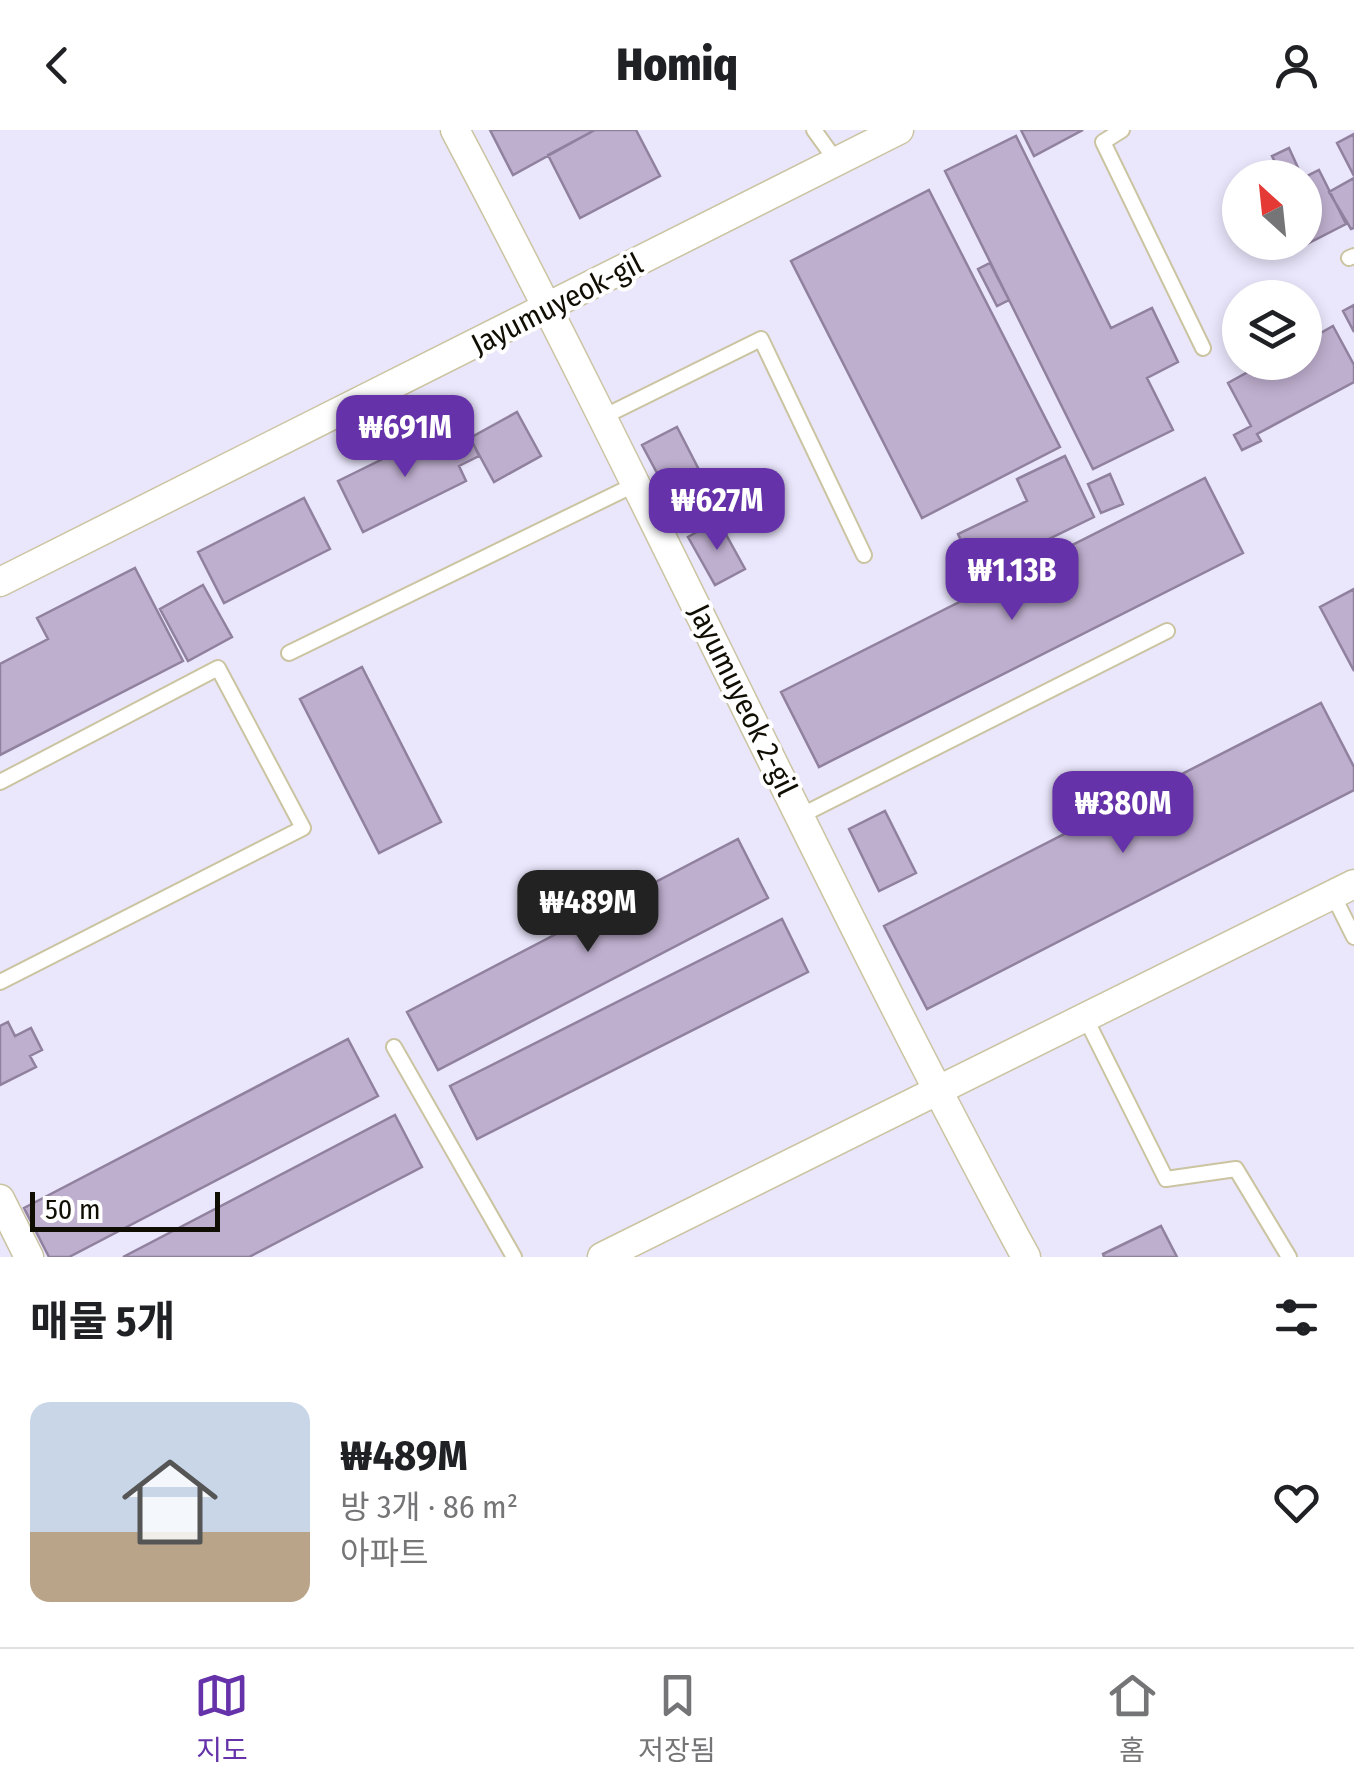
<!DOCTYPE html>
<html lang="ko">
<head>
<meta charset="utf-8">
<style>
  :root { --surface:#fff; --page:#f2f2f2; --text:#202124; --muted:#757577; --line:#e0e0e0; --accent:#6532a9 }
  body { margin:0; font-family:"Fira Sans Condensed","Noto Sans KR",sans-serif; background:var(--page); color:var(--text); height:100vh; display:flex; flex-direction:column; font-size:38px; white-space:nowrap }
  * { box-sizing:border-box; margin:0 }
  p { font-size:32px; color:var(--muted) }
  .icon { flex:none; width:55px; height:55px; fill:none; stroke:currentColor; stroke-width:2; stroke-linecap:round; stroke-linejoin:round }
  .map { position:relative; height:1127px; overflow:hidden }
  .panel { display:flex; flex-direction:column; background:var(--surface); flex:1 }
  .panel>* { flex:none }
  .needle { width:65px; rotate:333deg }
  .fabs { position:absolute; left:1222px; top:30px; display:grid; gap:20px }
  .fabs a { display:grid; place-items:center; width:100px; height:100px; border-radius:50%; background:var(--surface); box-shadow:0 5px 15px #0003; font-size:50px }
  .scale { position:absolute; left:30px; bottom:25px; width:190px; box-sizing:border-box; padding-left:10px; border:5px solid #100d03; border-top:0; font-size:28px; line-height:35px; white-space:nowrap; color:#100d03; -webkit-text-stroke:8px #fff; paint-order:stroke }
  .price { position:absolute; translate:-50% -85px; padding:0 22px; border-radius:20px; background:var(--accent); color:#fff; font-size:32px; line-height:65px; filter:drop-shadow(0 2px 5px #0008) }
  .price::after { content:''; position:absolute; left:50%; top:60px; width:30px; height:22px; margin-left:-15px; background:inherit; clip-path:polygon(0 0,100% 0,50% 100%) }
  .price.on { background:#222; color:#fff }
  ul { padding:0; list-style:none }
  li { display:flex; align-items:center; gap:30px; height:250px; padding:0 30px }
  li+li { border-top:2px solid var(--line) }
  li span { display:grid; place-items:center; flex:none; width:280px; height:200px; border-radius:20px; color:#555 }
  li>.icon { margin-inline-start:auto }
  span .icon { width:120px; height:120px; fill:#fffc; stroke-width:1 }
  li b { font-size:42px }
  h2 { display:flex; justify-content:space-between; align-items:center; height:120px; padding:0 30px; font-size:42px }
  header { display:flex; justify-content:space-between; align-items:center; height:130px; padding:0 30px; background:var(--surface); font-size:45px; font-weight:800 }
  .dock { display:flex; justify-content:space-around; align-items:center; height:140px; border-top:2px solid var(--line); background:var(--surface); font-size:28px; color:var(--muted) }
  .dock a { display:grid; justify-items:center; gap:5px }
  .dock .on { color:var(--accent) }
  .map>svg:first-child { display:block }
  .industrial { fill:#eae6fc; fill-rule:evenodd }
  .building { fill:#bfafcf; stroke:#90819f; stroke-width:2.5 }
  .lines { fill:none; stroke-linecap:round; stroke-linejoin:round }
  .service-casing { stroke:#cbc4a1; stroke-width:18 }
  .minor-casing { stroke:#cbc4a1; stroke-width:31 }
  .service { stroke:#fff; stroke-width:14 }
  .minor { stroke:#fff; stroke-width:28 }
  .labels { text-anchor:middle; stroke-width:8; stroke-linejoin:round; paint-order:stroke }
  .street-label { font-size:30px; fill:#100d03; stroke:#fff }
</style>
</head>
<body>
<header><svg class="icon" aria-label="back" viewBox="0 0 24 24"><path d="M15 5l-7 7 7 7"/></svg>Homiq<svg class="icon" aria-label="person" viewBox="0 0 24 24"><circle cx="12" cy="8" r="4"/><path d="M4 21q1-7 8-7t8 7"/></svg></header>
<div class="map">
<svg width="1354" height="1127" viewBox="0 0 1354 1127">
  <rect width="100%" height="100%" fill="#fcf5d0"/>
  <path class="industrial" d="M0,0H1354V1127H0ZM1240,48H1305V112H1240ZM1240,168H1305V232H1240Z"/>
  <path class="building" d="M490,0H595L513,45Z
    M595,0H636L660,46L580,88L548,25Z
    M1021,0H1083L1034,26Z
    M1354,4V46L1337,13Z
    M1016,6L1111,198L1152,178L1178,232L1147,248L1173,300L1093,339L945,41Z
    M1289,18L1299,40L1283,48L1272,26Z
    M1319,40L1346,94L1305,115L1303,48Z
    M1354,48V98L1351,99L1329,62Z
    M929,60L1060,317L922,388L791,131Z
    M990,133L1009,170L997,176L978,139Z
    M1354,175V202L1343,181Z
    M1333,196L1354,235V252L1257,304L1261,311L1242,320L1234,305L1251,296L1228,253L1266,232H1305V212Z
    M517,282L541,326L494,352L470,308Z
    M677,297L713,367L679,384L642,315Z
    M442,300L451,320L474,315L479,326L459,336L466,351L363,402L338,351Z
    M1065,326L1094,387L977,444L958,404L1027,371L1017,349Z
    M1110,344L1123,374L1101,383L1088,354Z
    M1205,348L1243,423L819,637L781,562Z
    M304,368L330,419L224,473L198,422Z
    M718,390L745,439L715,455L688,407Z
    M135,438L183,531L0,625V534L48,509L37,488Z
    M203,455L232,507L188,531L160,479Z
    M1354,459V541L1320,477Z
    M362,537L441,692L379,723L300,569Z
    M1321,573L1354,637V660L927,879L884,796Z
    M885,681L916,743L879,761L849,699Z
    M738,709L768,768L438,940L407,882Z
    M782,789L808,842L477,1009L450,956Z
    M8,892L15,906L31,898L42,920L30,926L36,937L0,955V896Z
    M348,909L378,966L69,1127H49L24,1078Z
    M395,985L422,1037L249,1127H123Z
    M1161,1096L1177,1127H1104L1103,1124Z"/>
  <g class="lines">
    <g class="service-casing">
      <path id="service" d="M814,0L837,32
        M1122,0L1103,12L1203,218
        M1349,128L1354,126
        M603,287L761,209L864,425
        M289,523L636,354
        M0,652L218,538L303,698L0,852
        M800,686L1167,501
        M1333,765L1354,807
        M1085,887L1166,1049L1236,1039L1289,1127
        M394,917L514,1127"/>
    </g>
    <g class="minor-casing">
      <path id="minor" d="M455,0C652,372 825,756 1026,1127
        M0,452L899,0
        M0,1069L29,1127
        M602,1127L1354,754"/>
    </g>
    <use href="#service" class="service"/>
    <use href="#minor" class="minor"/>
  </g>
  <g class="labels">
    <g class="street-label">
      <text transform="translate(557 174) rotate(-27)" y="10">Jayumuyeok-gil</text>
      <text transform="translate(743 570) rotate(64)" y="10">Jayumuyeok 2-gil</text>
    </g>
  </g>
</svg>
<div class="fabs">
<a><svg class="needle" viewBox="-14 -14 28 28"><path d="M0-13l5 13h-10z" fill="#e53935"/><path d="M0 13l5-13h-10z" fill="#757577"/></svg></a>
<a><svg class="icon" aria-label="layers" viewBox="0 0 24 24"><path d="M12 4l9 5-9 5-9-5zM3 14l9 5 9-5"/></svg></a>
</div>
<div class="scale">50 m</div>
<b class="price" style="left:405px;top:350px">₩691M</b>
<b class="price" style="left:717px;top:423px">₩627M</b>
<b class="price" style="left:1012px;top:493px">₩1.13B</b>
<b class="price" style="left:1123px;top:726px">₩380M</b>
<b class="price on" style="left:588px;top:825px">₩489M</b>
</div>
<section class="panel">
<h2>매물 5개<svg class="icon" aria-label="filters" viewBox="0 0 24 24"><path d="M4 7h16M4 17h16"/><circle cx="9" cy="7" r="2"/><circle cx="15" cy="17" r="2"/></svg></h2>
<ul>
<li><span style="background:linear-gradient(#c9d6e8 65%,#b9a48a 0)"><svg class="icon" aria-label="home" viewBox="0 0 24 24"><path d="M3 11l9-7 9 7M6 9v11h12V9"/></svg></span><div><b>₩489M</b><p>방 3개 · 86 m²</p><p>아파트</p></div><svg class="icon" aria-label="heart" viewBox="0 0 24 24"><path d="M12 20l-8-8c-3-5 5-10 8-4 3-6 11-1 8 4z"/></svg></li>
</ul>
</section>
<nav class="dock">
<a class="on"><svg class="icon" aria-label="map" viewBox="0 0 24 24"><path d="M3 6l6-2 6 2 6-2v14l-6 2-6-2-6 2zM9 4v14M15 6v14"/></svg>지도</a>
<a><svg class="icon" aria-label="saved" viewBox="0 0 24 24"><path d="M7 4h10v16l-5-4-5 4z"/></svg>저장됨</a>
<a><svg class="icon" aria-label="home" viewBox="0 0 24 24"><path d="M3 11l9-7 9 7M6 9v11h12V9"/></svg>홈</a>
</nav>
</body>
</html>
